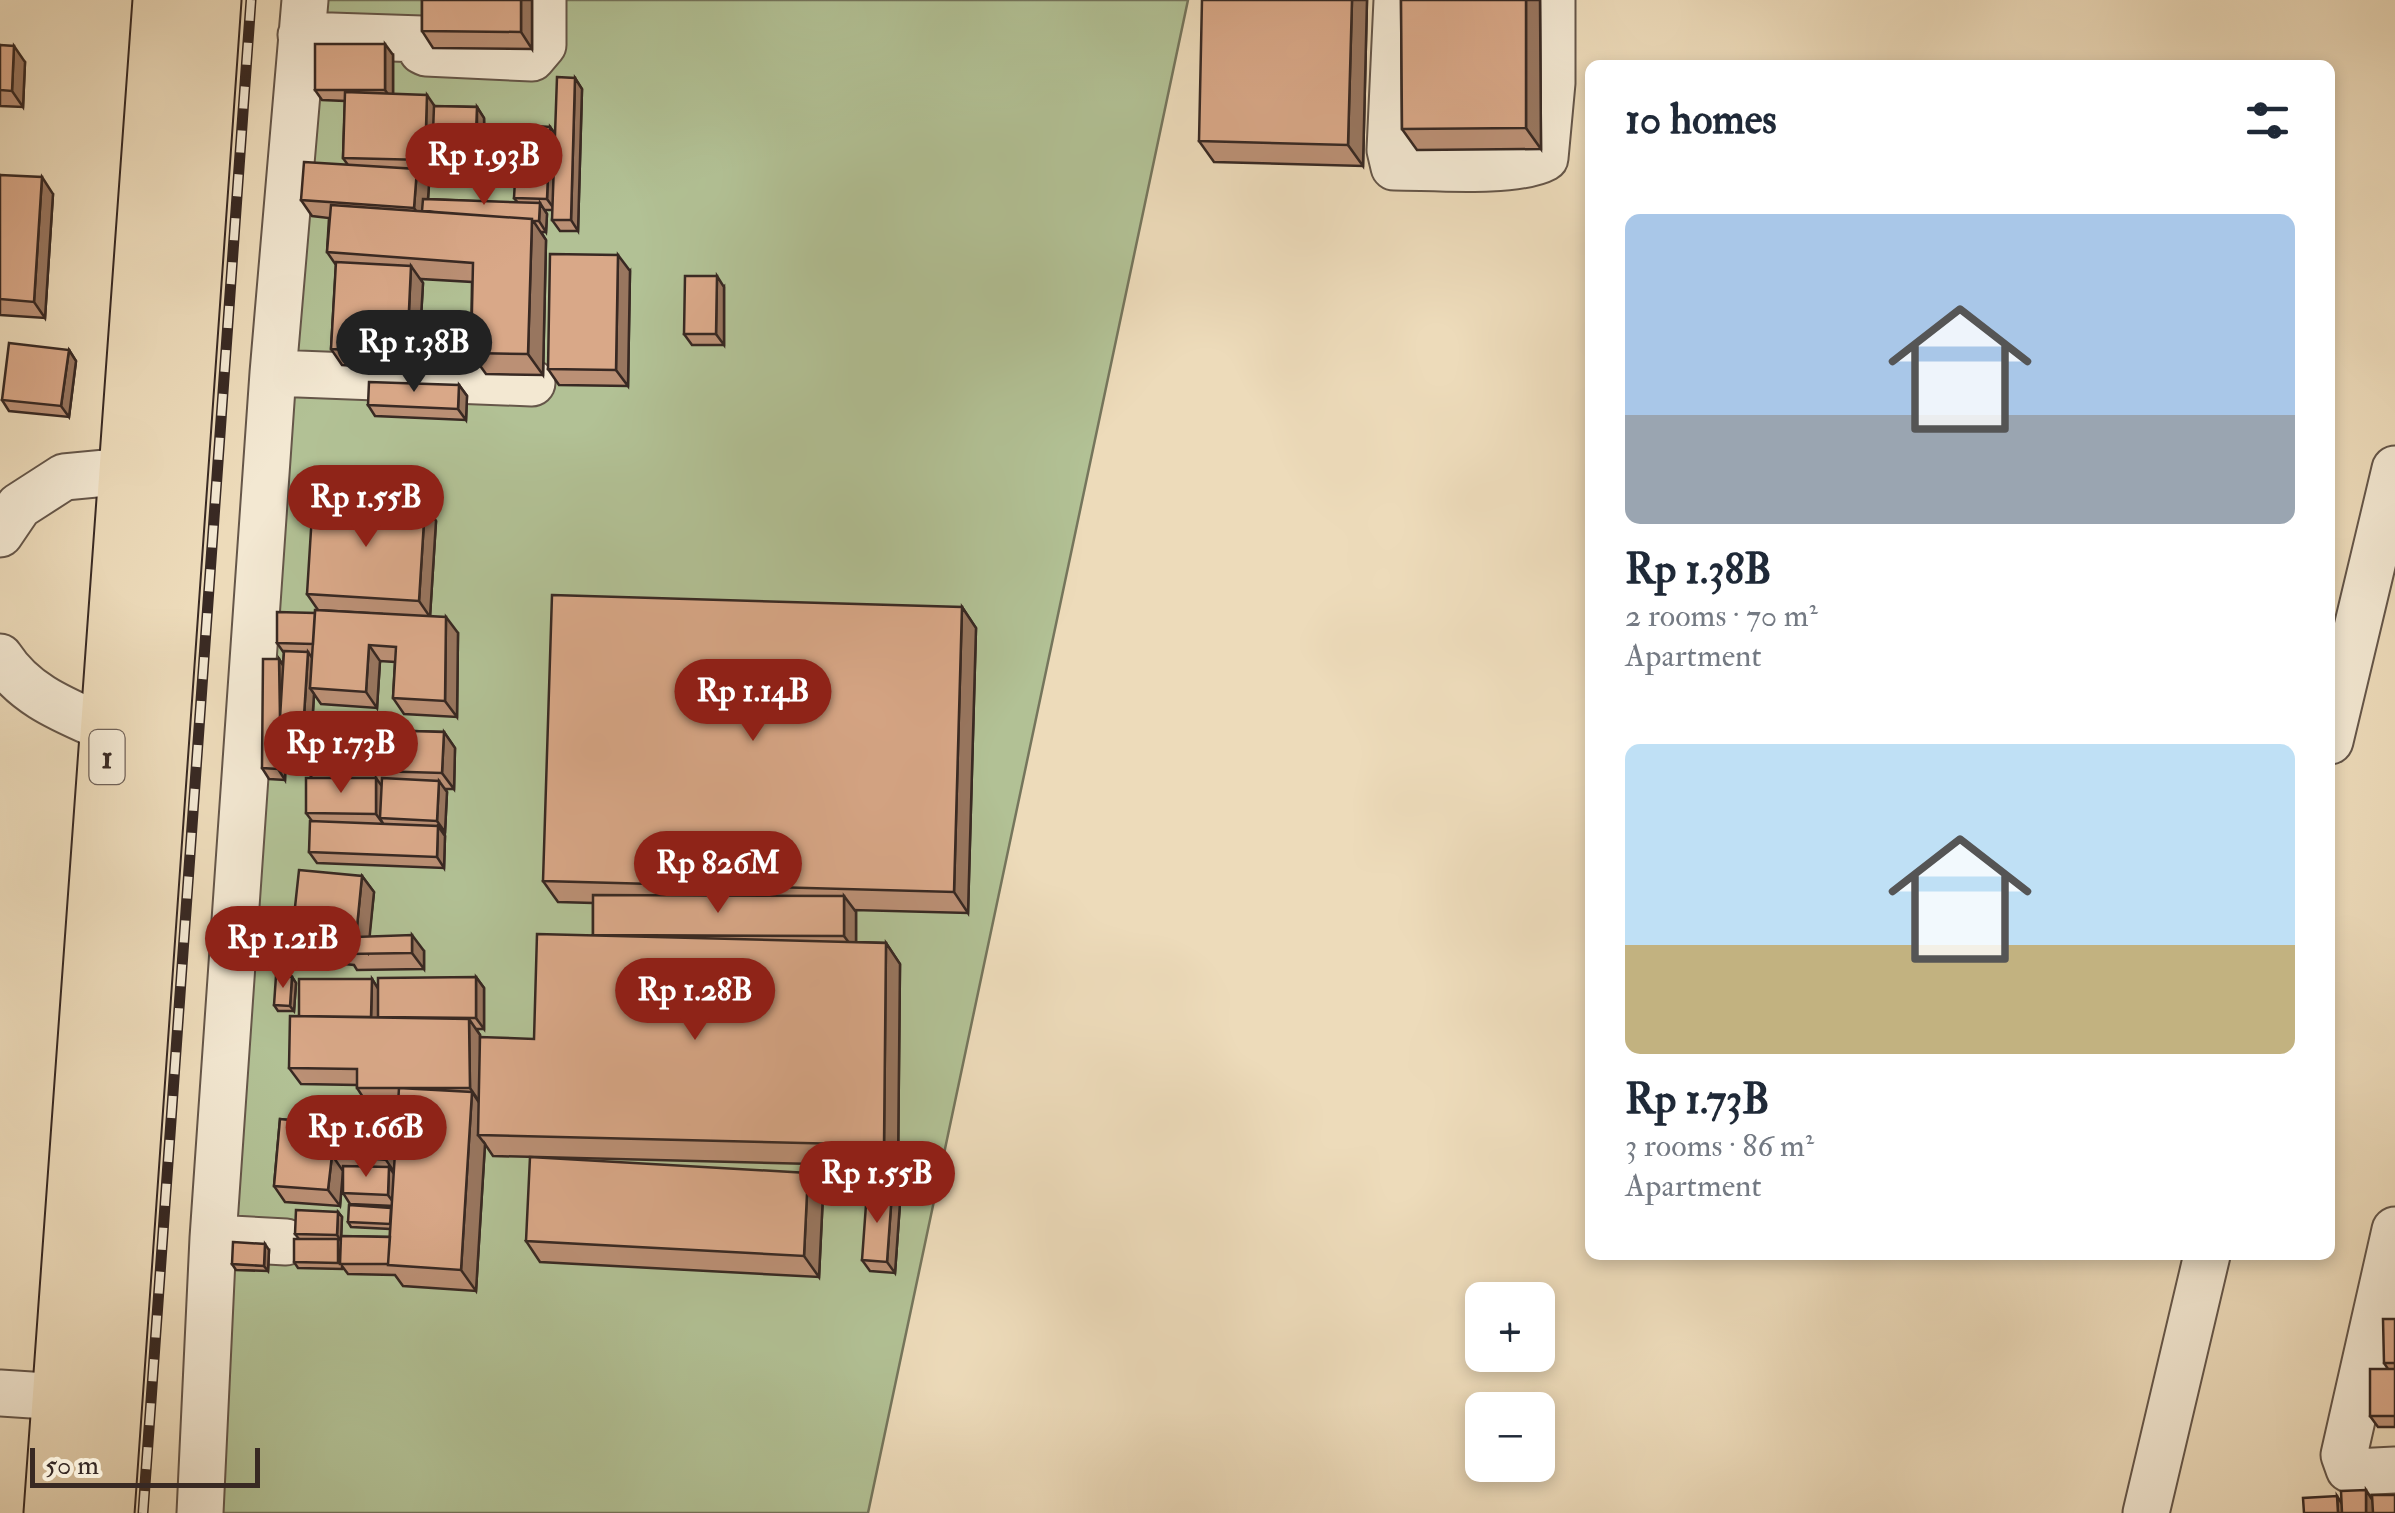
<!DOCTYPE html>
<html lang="en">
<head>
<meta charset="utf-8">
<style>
  :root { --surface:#fff; --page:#f6f6f7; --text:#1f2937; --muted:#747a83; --accent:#8f2418 }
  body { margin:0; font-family:"IM FELL Double Pica",serif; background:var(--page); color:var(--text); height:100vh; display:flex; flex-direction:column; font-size:38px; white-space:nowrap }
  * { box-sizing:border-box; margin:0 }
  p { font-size:32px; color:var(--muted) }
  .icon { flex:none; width:55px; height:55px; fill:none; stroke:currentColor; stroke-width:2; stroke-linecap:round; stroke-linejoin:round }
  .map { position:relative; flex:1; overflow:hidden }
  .panel { position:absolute; left:1585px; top:60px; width:750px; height:1200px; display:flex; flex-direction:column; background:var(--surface); border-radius:15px; box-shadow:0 5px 15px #0003 }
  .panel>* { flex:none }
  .fabs { position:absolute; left:1465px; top:1282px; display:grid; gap:20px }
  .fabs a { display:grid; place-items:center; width:90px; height:90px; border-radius:15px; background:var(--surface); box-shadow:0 5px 15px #0003; font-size:50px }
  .scale { position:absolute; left:30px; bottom:25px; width:230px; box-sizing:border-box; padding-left:10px; border:5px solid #382923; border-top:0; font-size:28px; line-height:35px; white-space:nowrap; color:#382923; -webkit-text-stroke:8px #f3e8d2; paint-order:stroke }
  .price { position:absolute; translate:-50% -85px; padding:0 22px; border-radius:35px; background:var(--accent); color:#fff; font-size:32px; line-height:65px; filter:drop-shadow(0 2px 5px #0008) }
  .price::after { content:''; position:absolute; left:50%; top:60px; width:30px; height:22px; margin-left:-15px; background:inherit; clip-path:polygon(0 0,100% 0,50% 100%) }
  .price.current { background:#222; color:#fff }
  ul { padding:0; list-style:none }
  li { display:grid; align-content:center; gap:20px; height:530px; padding:0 40px }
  li span { display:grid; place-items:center; height:310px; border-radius:15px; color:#555 }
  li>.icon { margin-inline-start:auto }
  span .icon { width:180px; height:180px; fill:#fffc; stroke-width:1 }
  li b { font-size:42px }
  h2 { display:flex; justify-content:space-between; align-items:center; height:120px; padding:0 40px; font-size:42px }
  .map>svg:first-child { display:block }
  .green { fill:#b2c195; stroke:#75755c; stroke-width:2.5 }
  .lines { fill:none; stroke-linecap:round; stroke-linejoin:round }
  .minor-casing { stroke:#655649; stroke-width:49 }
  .highway-casing { stroke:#382923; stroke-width:59 }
  .minor { stroke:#f3e8d2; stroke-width:45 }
  .highway { stroke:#eddbba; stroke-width:55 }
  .rail-casing { stroke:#382923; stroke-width:11 }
  .rail { stroke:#f3e8d2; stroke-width:8; stroke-dasharray:22; stroke-linecap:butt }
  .wall { fill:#bb9075; stroke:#382923; stroke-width:2.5 }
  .shaded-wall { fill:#98765f; stroke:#382923; stroke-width:2.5 }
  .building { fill:#d9a888; stroke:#382923; stroke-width:2.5 }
  .labels { text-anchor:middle; stroke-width:9; stroke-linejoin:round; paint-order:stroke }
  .shield { fill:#f3e8d2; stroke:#706258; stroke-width:2.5 }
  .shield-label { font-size:32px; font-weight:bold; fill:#382923 }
</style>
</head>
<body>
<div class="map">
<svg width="2395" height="1513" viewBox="0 0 2395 1513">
  <rect width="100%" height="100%" fill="#eddbba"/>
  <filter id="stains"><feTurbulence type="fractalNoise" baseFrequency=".002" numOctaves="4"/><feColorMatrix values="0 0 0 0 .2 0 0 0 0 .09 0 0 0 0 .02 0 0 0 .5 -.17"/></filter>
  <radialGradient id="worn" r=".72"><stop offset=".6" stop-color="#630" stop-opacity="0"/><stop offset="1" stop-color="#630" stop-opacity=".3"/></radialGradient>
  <path class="green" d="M314,0H1188L868,1513H208Z"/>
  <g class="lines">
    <g class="minor-casing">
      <path id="minor" d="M1397,0L1390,150L1394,167C1430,167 1516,174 1545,158L1552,83V0
        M301,35L422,39V51L426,53L532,58L543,45V0
        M273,373L532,383
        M0,534L19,506L64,477L127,471
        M0,657C26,697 67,711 109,730
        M2330,741L2395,469
        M2395,1230L2344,1455L2349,1469L2355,1472L2395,1470
        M213,1238L286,1242
        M0,1393L93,1399
        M200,1513L213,1238L273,373L305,0
        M2146,1513L2207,1255"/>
    </g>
    <g class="highway-casing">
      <path id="highway" d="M52,1513L161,0
        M106,1513L213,0"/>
    </g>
    <use href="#minor" class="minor"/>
    <use href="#highway" class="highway"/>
    <g class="rail-casing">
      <path id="rail" d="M143,1513L251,0"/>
    </g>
    <use href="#rail" class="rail"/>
  </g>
  <path class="wall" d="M422,0H532V49L433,48L422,31Z
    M1367,0L1363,166L1214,162L1199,141Z
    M1401,0H1540L1541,149L1417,150L1402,129Z
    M0,45L25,62L23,107L0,106Z
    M393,55V94L435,106L477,107L484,118L485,173H441L437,166L436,176H422L429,185L428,199L518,203L514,198L550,127L555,134L575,78L582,89L578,231H560L552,220L553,210H544L547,214L546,232H541L546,240L543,375L486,374L471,353L472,282L420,279L423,283L418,370L342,365L331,349L336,265L327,252L329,218L312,216L301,200L348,165L343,158L345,101L322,100L315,90Z
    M0,175L53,194L45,318L0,315Z
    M630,271L628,386L559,385L548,369Z
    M724,287V345H692L684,334Z
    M69,350L76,361L69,417L9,411L2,400Z
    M459,385L467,396L466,420L375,416L368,405Z
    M425,505L436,521L430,616L458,633L457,717L404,714L393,698L395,662L380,661L377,708L321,704L314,694L312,728L444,732L455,748L454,789H445L447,792L445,832H442L445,836L444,868L317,863L309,852L312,821L306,813L312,778L306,769V743L286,741L285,780L269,779L262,768L279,659L283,665L284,653L277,643L383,614L318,610L307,594Z
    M962,607L976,628L968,913L854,910L856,912V942L886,943L900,964L898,1166L493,1156L485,1144L476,1291L403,1286L395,1275L348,1274L342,1266V1269L298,1268L294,1262L299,1239L295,1234L338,1212L342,1217L341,1236L390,1237V1229L351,1227L348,1222L391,1208L392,1206L350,1204L343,1193V1171L340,1206L285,1202L274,1186L280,1119L388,1130L396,1140L398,1104L368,1105L357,1088V1085L301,1084L289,1068L299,1016L372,979L378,989L476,977L484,988V1029H476L480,1035V1047L534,1039L593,935V903L558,902L543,881Z
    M362,876L374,892L369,936L424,951V969L357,970L354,965L303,960L291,944Z
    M292,977L296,983L294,1011H278L274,1005Z
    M823,1194L819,1277L540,1262L526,1241Z
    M900,1203L895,1273L870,1271L862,1260Z
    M269,1250L268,1271L236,1270L232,1264Z
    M2395,1319V1427H2378L2370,1416L2388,1369L2384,1363Z"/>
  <path class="shaded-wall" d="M521,0H532V49L521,32Z
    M1352,0H1367L1363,166L1348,145Z
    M1526,0H1540L1541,149L1526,128Z
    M385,44L393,55V101L385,90Z
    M14,46L25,62L23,107L12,91Z
    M575,78L582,89L578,231L571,220Z
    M427,95L438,111L433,132L437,139L434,162L437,166L436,176L425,160Z
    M477,107L484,118L485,173L477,162Z
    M550,127L558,138L555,210L547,199Z
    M417,169L429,185L426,225L414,208Z
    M42,177L53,194L45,318L34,302Z
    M540,203L547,214L546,232L539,221Z
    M532,219L546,240L543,375L528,354Z
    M618,255L630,271L628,386L616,370Z
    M411,266L423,283L418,370L407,353Z
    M717,276L724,287V345L716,334Z
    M69,350L76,361L69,417L61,406Z
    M459,385L467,396L466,420L458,409Z
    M425,505L436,521L430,617L419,601Z
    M962,607L976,628L968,913L954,892Z
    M446,617L458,633L457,717L445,701Z
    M369,645L380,661L377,708L366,692Z
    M308,652L315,662L310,688L314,694L311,743L303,732Z
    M279,659L286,670L280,718Z
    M278,730L286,741L285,780L278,769Z
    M444,732L455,748L454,789L442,773Z
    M376,778L384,789L380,818L384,825L376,814Z
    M439,781L447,792L445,832L437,821Z
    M438,826L445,836L444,868L437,857Z
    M362,876L374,892L368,953L356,937Z
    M844,896L856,912V952L844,936Z
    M412,935L424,951V969L412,953Z
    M886,943L900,964L898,1166L884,1145Z
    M292,977L296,983L294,1011L290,1006Z
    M476,977L484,988V1029L476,1018Z
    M372,979L379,990V1030L371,1019Z
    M469,1019L480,1035L481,1104L470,1088Z
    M472,1092L486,1113L478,1135L485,1144L476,1291L461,1270Z
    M388,1130L400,1146L397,1176L386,1160Z
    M332,1155L343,1171L340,1206L328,1190Z
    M389,1167L397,1178L396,1206L388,1195Z
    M808,1173L823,1194L819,1277L804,1256Z
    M892,1192L900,1203L895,1273L887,1262Z
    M338,1212L342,1217L341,1241L337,1235Z
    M265,1244L269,1250L268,1271L264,1266Z
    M2366,1490L2373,1501L2374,1513H2366Z
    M2337,1496L2344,1507L2345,1513H2338Z"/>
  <path class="building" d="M422,0H521V32L422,31Z
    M1202,0H1352L1348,145L1199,141Z
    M1401,0H1526V128L1402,129Z
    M315,44H385V90H315Z
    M0,45L14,46L12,91L0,90Z
    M557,77L575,78L571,220H552Z
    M345,92L427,95L425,160L343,158Z
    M434,106L477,107L476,134L433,132Z
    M518,125L550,127L547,199L514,198Z
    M434,135L478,136L477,162H434Z
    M304,162L417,169L414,208L301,200Z
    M0,175L42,177L34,302L0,299Z
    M423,199L540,203L539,221H532V219L422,211Z
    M331,205L532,219L528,354L471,353L473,263L327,252Z
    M550,254L618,255L616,370L548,369Z
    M336,262L411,266L407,353L331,349Z
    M685,276H717L716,334H684Z
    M9,343L69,350L61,406L2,400Z
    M369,382L459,385L458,409L368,405Z
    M313,498L425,505L419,601L307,594Z
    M552,595L962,607L954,892L543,881Z
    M315,610L446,617L445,701L393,698L396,647L369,645L366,692L310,688Z
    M277,612L315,613L313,644L277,643Z
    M284,651L308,652L303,732L278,730V769L262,768L263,659H279L280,718Z
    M307,728L444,732L442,773L306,769Z
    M306,778H376V814L306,813Z
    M382,778L439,781L437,821L380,818Z
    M310,821L438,826L437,857L309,852Z
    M299,870L362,876L356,937L412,935V953L346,954V949L291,944Z
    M593,895L844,896V936L593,935Z
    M537,934L886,943L884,1145L478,1135L480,1037L534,1039Z
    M276,976L292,977L290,1006L274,1005Z
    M476,977V1018L378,1017V978Z
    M299,979H372L371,1017L299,1016Z
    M290,1016L469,1019L470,1088H357V1069L289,1068Z
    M399,1088L472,1092L461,1270L388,1265Z
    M280,1119L388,1130L386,1160L332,1155L328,1190L274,1186Z
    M530,1157L808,1173L804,1256L526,1241Z
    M343,1166L389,1167L388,1195L343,1193Z
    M867,1191L892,1192L887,1262L862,1260Z
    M349,1205L391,1208L390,1224L348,1222Z
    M296,1210L338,1212L337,1235L295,1234Z
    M341,1236L390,1237L388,1264H340Z
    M294,1239H338V1263L294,1262Z
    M233,1242L265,1244L264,1266L232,1264Z
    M2383,1319H2395V1363H2384Z
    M2370,1369H2395V1416H2370Z
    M2366,1490V1513H2342L2341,1491Z
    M2372,1495H2395V1513H2373Z
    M2337,1496L2338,1513H2304L2303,1498Z"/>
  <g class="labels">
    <rect class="shield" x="89.5" y="730" width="35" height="54" rx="8"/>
    <g class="shield-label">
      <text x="107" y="768">1</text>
    </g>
  </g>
  <rect width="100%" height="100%" filter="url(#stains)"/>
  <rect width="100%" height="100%" fill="url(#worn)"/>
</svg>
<div class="fabs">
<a>+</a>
<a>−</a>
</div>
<div class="scale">50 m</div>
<b class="price" style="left:484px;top:208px">Rp 1.93B</b>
<b class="price current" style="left:414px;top:395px">Rp 1.38B</b>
<b class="price" style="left:366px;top:550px">Rp 1.55B</b>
<b class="price" style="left:753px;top:744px">Rp 1.14B</b>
<b class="price" style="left:341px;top:796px">Rp 1.73B</b>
<b class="price" style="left:718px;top:916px">Rp 826M</b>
<b class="price" style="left:283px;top:991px">Rp 1.21B</b>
<b class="price" style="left:695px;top:1043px">Rp 1.28B</b>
<b class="price" style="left:366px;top:1180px">Rp 1.66B</b>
<b class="price" style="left:877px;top:1226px">Rp 1.55B</b>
<section class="panel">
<h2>10 homes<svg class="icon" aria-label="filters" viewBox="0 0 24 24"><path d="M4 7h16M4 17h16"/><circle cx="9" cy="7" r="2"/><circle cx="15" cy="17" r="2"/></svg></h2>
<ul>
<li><span style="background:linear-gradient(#a9c7e8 65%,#9aa5b1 0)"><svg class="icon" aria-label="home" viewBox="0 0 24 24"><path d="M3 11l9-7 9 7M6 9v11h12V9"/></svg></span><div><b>Rp 1.38B</b><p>2 rooms · 70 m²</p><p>Apartment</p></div></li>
<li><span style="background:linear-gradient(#bfe0f5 65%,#c2b280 0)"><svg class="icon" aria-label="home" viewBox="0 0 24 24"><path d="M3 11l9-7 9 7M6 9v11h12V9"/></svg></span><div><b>Rp 1.73B</b><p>3 rooms · 86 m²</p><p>Apartment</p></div></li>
</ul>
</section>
</div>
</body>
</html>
